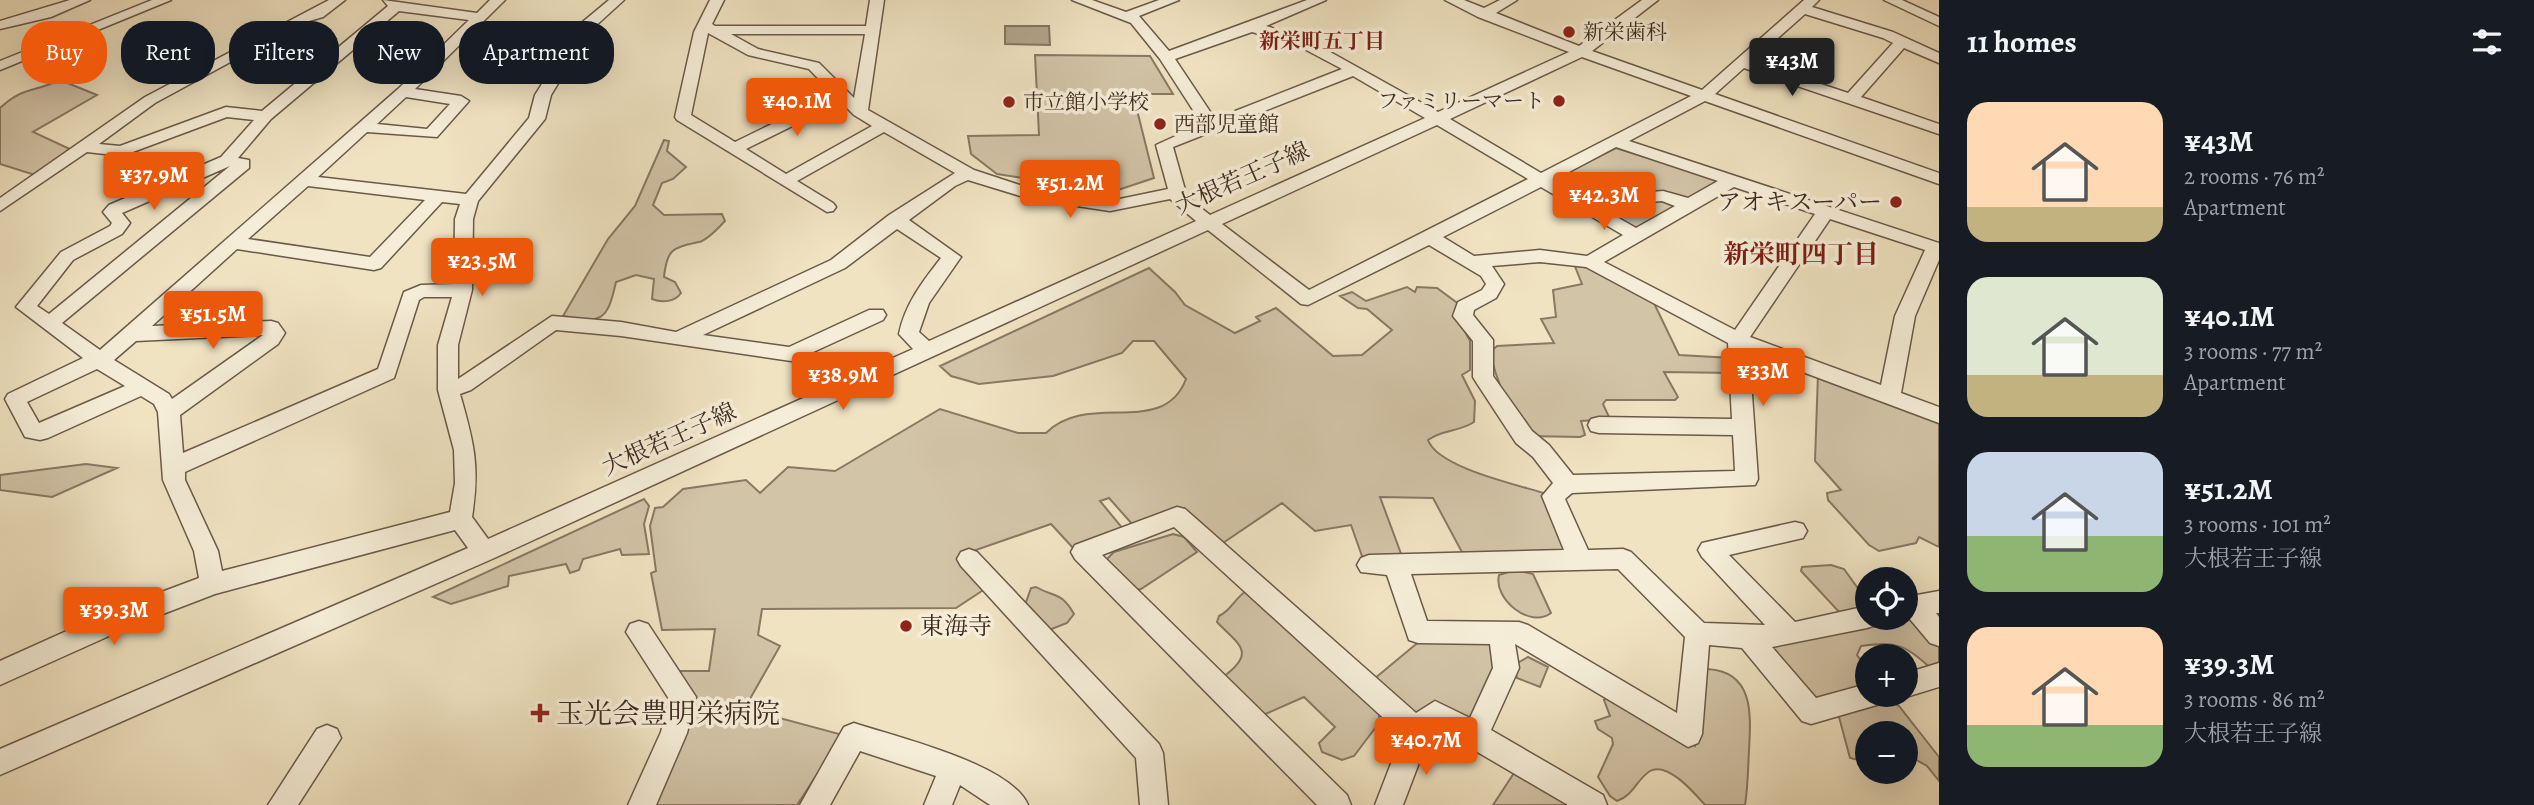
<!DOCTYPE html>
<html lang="en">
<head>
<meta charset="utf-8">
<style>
  :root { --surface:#171b24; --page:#20242c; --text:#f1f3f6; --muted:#9ea1a6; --accent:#ea580c }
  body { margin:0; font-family:Alegreya,"Noto Serif JP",serif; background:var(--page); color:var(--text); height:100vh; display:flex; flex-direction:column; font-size:26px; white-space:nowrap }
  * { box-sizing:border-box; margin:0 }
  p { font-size:23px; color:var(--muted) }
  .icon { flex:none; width:38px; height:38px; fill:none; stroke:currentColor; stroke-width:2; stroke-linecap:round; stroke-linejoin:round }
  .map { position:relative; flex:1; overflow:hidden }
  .side { display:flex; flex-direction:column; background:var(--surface); width:595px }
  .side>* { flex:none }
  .top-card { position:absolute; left:21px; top:21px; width:665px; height:63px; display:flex; gap:14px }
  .buttons { position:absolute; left:1855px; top:567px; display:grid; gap:14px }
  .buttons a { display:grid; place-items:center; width:63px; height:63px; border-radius:50%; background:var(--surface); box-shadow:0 7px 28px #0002; font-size:35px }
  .price { position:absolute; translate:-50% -60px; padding:0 16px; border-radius:7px; background:var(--accent); color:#fff; font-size:23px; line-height:46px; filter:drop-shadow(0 2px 4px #0008) }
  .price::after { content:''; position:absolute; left:50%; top:42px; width:21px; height:16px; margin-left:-10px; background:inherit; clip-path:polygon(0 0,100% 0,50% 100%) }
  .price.on { background:#222; color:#fff }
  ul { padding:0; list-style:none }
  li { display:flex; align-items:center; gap:21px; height:175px; padding:0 28px }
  li span { display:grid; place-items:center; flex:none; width:196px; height:140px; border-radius:21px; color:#555 }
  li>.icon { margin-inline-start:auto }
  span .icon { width:84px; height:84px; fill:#fffc; stroke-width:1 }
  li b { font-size:30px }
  h2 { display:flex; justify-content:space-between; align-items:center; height:84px; padding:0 28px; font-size:30px }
  .pill { padding:0 24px; border-radius:28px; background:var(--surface); box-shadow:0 7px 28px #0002; font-size:24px; line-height:63px }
  .pill.on { background:var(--accent); color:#fff }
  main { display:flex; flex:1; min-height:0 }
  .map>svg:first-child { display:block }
  .green { fill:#d2c4a7; stroke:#887864; stroke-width:2 }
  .water { fill:#b4a48b; stroke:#857461; stroke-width:2 }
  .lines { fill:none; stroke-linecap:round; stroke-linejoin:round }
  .minor-casing { stroke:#6b5949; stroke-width:3 }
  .minor { fill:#f5edd7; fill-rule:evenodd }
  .poi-dot { fill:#8f2418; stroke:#f5edd7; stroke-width:2.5 }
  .labels { text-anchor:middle; stroke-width:7; stroke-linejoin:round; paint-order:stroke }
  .far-poi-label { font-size:21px; fill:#3f2b21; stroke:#f5edd7; text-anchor:start }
  .far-neighbourhood-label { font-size:21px; font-weight:bold; fill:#7a1f14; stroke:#f5edd7 }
  .street-label { font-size:24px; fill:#3f2b21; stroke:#f5edd7 }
  .poi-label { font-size:24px; fill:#3f2b21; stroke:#f5edd7; text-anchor:end }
  .neighbourhood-label { font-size:26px; font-weight:bold; fill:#7a1f14; stroke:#f5edd7 }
  .near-poi-label { font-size:28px; fill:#3f2b21; stroke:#f5edd7; text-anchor:start }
</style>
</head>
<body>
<main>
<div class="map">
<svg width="1939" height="805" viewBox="0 0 1939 805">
  <rect width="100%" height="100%" fill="#f0e3c2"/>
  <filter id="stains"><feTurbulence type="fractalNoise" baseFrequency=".00286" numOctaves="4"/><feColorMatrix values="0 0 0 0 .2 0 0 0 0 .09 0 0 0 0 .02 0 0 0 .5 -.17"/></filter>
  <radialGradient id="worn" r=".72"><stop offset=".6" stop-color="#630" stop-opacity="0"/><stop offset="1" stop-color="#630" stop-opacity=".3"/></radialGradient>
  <path class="green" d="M1035,55L1150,56L1173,94H1133L1154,178L1112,192L997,174L971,154L968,136L1039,135Z
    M60,80L97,95L33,132L74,151L38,176L0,164V108C24,86 32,93 60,80Z
    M664,140L669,141L667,151L686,167L673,179L662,183L653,205L664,215L722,214L725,221C719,227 708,240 699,242C673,248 667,248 664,277L675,282L681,293C675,302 662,303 652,299L654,279L636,275L616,282C607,322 602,323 563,316L608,239L635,206Z
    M1616,148L1716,179L1719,183L1640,228H1633L1556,184L1554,179Z
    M1574,264L1588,267L1652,299L1679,355L1732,358L1733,373L1664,372L1678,397L1675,400H1606L1603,404L1610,419L1581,421L1585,435L1580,437L1528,436C1509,410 1497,384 1490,352L1497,346L1554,343L1541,319L1556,317L1553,290L1582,284Z
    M1149,268L1175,292L1185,305L1235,333L1260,321L1256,317L1276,308L1333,356L1362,355L1392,330L1367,309L1358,308L1340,296L1352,292L1366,301L1407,287L1415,292L1417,287L1437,288L1460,305L1458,318L1470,341V370L1462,375L1475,401L1474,422C1459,432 1443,429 1428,440C1438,468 1519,485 1547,494L1570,548L1558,556H1464L1433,498L1380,497L1403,559H1363L1351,525L1315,531L1282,503L1220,545L1184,508L1133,525L1109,498L1100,501L1124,530L1074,549L1051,524L970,552L988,587L956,608L762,609L758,635L780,646L751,697L750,710L843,735L797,805H651L682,734L672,671H709L715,629L662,630L651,573L656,571L650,526L655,508L663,507L683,489L746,480L760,493L788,467L835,471L940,409L1018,433H1046C1089,390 1163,439 1186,379L1154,341H1133L1122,353L1053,376L979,384L951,376L940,366Z
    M1818,374L1939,419V547L1919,537L1916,543L1879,551L1869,545L1828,500L1827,493L1841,490L1815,461Z
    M86,464L117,468L52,497L0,490V475Z
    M644,499L649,506L644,524L649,554L622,555L620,549L583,559L579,570L570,573L566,564L509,576L508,586L451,604L433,597Z
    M1173,534L1184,537L1197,552L1141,589L1134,590L1105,561L1114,552Z
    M1831,565L1844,569L1867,601V609L1840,613L1801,571L1802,567Z
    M1515,570L1533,574L1551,613C1530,629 1493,599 1499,575Z
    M1036,587C1055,598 1061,591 1074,614L1067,623L1049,630L1025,605L1031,588Z
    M1246,591L1379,711V723L1354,756L1342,760L1322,752L1319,743L1335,727L1304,697L1261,716L1223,677C1257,652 1239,645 1217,622L1219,616C1232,610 1234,599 1246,591Z
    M1906,611L1939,641V669L1933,670C1904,645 1900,641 1861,646L1857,655L1867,668V689L1814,703L1764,642C1812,637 1857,618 1906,618Z
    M1493,639L1498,668L1470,723L1418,719L1374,679L1421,640Z
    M1528,657L1548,667L1540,687L1517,678L1514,665Z
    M1708,669C1754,672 1751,714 1749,750C1748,768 1748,787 1745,805H1705C1695,794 1668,761 1650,771C1637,779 1633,796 1617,801L1610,796L1598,777L1613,744L1612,738L1598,729L1595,721L1610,716L1604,700L1607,698L1695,746L1702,678Z
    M1887,700L1899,706L1939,757V781L1927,766L1906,754V733H1867V762L1850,758L1839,717L1840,711Z
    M1514,773L1575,805H1493Z"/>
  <path class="water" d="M1005,26H1049L1050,45L1005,44Z"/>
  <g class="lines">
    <g class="minor-casing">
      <path id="minor" d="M70,0H90L51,17L0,29V21Z
        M152,0H171L0,70V61Z
        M329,0H345L323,17L302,23L155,103L99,144L120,146L226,107L262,111L388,6L383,0L477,13L490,0H505L415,89L461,96L469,101L437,137L367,132L318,177L466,194L529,118L535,95L579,25L609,0H624L590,31L551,95L545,119L478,201L473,219L472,290L458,345V379L552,316L621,322L676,332L831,260L889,215L955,173L884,132L797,181L833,203L836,207L833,211L827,212L677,120L675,117L694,32L710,0H724L712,24L715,26H866L870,0H884L868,110L974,170L1032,189L1110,201L1168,189L1156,145L1202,124L1160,59L1131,23L1072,0H1092L1126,12L1159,0H1179L1139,16L1169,51L1307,0H1326L1266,26L1305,38L1438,112L1569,52L1478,17L1445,0H1464L1484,8L1500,0H1517L1496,13L1579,46L1642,0H1658L1592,51L1702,90L1804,0H1819L1812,7L1893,32L1939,53V63L1904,48L1861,97L1939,124V134L1744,68L1715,94L1939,173V184L1705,101L1629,141L1939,243V260L1915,316L1901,393L1939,407V423L1749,352L1758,479L1755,485L1572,493L1565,499L1588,550L1623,549L1631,552L1704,623L1765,625L1702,557L1698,550L1702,543L1795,522L1803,524L1807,531L1803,538L1729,555L1795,622L1867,606V618H1879L1876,625L1867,628L1772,647L1816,698L1867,684V695H1884L1880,704L1811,724L1802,721L1742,648L1709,645L1702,734L1698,743L1688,747L1515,644L1519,668L1491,730L1603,795L1607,805H1568L1438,729L1428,739L1403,805H1375L1402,735L1174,527L1102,555L1347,795L1351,805H1317L1075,559L1071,552L1075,545L1177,507L1185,509L1416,713L1435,701L1470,718L1493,668L1490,644L1418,643L1409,640L1387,575L1361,572L1357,565L1361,558L1369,555L1564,550L1542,496L1553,483L1533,457L1516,443L1476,382L1473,377V341L1453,316L1458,302L1482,290L1486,284L1481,276L1429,245L1308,305L1301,304L1208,230L492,559L0,775V749L468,548L455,530L215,594L129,627L0,685V661L111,611L199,578L194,551L163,480L158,412L154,404L141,396L48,438L40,440L25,437L5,399L8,394L83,358L16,307L61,252L110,226L112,223L103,212L109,205L221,157L254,120L227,117L122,156L87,152L0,211V198L145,97ZM399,11L469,20L398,89L100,350L62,323L249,168V160L238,158L271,119ZM1805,14L1883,38L1893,43L1848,93L1752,61ZM1252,32L1295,44L1342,69L1215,119L1175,59ZM708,33L748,55L809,69L833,94L735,142L691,115ZM731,34H865L854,98L819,63L758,49ZM1582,57L1691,96L1541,173L1450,119ZM1353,76L1425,118L1210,215L1187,197L1173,147ZM406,97L450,104L427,129L377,124ZM841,102L854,115L872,126L786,174L746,149ZM1437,125L1528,179L1309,290L1222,224ZM1616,147L1718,181L1688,198L1663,191L1640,193L1626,203L1591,202L1554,180ZM230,166L49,314L37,306L73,260L122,234L130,223L122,213ZM968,180L1030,199L1110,211L1170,199L1196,221L929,341L919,332L929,303L961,257L909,220L955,186ZM308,186L425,200L370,257L248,239ZM1541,187L1623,235L1587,256L1540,250L1474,256L1443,237ZM1734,187L1815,214L1735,330L1604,262ZM1662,201L1675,206L1636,228L1610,213H1630L1650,202ZM442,202L460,204L455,219L454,284L421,285L404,292L378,369L183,453L180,415L278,344L285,333L278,323L271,321L152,326L237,249L374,270L381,268ZM1830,219L1925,250L1895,316L1881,385L1750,337ZM897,229L941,258C923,281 905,304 899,334L913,349L488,539L472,517C480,466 474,443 460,394L471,390L556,330L621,336L791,361L798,359L883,320L886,315L883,310H869L789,347L703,335L845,268ZM1540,262L1586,267L1728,343L1732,419L1599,417L1591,419L1588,425L1591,431L1599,433L1733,435L1735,471L1573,475L1549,445L1532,431L1493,376V340L1473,315L1474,310L1496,298L1504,284L1492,266ZM424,297H452L438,345V390L454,450L455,483L450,512L222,571L218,551L185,480V472L394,378L419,300ZM263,335L172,399L169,394L114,360L136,341ZM97,369L125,386L39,423L27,402ZM1618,569L1685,637L1677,713L1528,625L1519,622L1427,621L1411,574Z
        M1884,0H1902L1939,17V26Z
        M969,549L977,552L1159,744L1163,753L1168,805H1140L1136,758L961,566L957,559L961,552Z
        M1939,591V613H1936L1939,617V646L1930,643L1909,618H1903L1906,597Z
        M639,621L648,624L696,697L687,733L656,805H628L661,732L669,699L626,632L630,624Z
        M1939,663V687L1906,697L1900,695H1906V673Z
        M854,723C896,737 1011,764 1028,805H990L960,785L952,805H924L936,776L860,751L830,805H800L844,727Z
        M327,725L337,729L341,738L298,805H268L317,729Z"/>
    </g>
    <use href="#minor" class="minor"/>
  </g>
  <g class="poi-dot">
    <circle cx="1569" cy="32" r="7"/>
    <circle cx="1559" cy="101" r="7"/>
    <circle cx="1009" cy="102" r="7"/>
    <circle cx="1160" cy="124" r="7"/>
    <circle cx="1896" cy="202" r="7"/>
    <circle cx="906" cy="626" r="7"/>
    <path d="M536.5 702.5h7v7h7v7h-7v7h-7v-7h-7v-7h7z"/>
  </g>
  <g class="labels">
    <g class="far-poi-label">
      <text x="1583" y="39">新栄歯科</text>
      <text x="1545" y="108" text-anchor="end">ファミリーマート</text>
      <text x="1023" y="109">市立館小学校</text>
      <text x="1174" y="131">西部児童館</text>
    </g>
    <g class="far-neighbourhood-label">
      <text x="1322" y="48">新栄町五丁目</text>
    </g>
    <g class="street-label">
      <text transform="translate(1242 178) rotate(-24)" y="8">大根若王子線</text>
      <text transform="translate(669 439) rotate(-24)" y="8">大根若王子線</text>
    </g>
    <g class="poi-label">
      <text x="1882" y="210">アオキスーパー</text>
      <text x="920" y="634" text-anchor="start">東海寺</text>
    </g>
    <g class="neighbourhood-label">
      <text x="1801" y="263">新栄町四丁目</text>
    </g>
    <g class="near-poi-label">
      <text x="556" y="723">玉光会豊明栄病院</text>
    </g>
  </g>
  <rect width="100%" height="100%" filter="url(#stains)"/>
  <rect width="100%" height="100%" fill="url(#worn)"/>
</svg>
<div class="buttons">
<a><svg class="icon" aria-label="locate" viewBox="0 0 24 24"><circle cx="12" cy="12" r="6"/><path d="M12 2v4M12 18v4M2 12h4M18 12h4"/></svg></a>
<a>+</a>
<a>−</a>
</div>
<b class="price on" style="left:1792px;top:98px">¥43M</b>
<b class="price" style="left:797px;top:138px">¥40.1M</b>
<b class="price" style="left:154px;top:212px">¥37.9M</b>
<b class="price" style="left:1070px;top:220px">¥51.2M</b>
<b class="price" style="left:1604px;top:232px">¥42.3M</b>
<b class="price" style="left:482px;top:298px">¥23.5M</b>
<b class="price" style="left:213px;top:351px">¥51.5M</b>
<b class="price" style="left:1763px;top:408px">¥33M</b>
<b class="price" style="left:843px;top:412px">¥38.9M</b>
<b class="price" style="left:114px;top:647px">¥39.3M</b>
<b class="price" style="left:1426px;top:777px">¥40.7M</b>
<div class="top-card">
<a class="pill on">Buy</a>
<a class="pill">Rent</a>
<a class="pill">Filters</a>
<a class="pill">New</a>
<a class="pill">Apartment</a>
</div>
</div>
<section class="side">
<h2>11 homes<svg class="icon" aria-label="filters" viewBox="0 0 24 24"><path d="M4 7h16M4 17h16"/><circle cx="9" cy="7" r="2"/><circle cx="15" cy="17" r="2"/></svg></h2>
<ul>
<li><span style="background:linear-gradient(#ffd9b3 75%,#c2b280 0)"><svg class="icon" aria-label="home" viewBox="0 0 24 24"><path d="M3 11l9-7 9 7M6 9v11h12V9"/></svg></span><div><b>¥43M</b><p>2 rooms · 76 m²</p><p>Apartment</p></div></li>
<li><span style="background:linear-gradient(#dfe7d0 70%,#c2b280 0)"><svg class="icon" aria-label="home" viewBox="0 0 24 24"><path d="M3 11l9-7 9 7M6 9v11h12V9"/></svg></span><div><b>¥40.1M</b><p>3 rooms · 77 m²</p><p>Apartment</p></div></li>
<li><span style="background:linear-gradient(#c9d6e8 60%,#8fb573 0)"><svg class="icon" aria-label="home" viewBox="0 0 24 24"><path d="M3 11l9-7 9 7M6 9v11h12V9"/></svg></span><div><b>¥51.2M</b><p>3 rooms · 101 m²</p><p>大根若王子線</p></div></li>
<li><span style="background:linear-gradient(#ffd9b3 70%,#8fb573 0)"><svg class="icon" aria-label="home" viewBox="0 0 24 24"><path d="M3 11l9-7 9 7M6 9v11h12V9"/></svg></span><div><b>¥39.3M</b><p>3 rooms · 86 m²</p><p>大根若王子線</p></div></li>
</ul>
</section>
</main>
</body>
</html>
